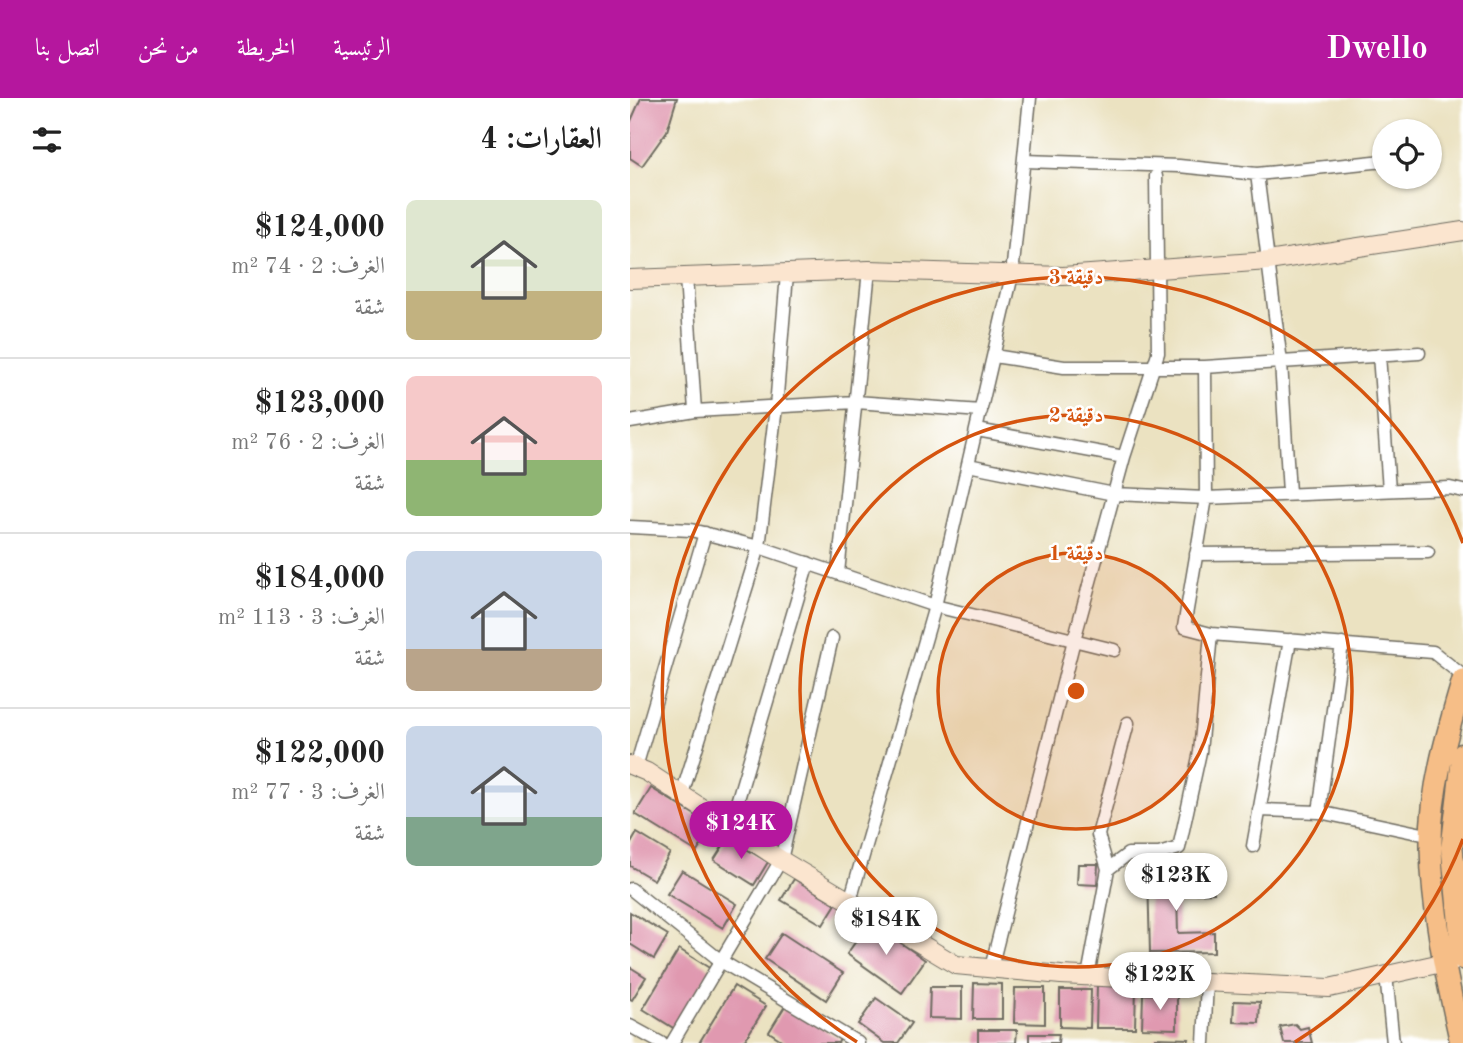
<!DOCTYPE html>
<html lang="ar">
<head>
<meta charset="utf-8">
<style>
  :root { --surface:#fff; --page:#f2f2f2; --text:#222; --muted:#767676; --line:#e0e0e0; --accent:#b5179e }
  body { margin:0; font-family:"Old Standard TT",Amiri,serif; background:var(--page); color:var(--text); direction:rtl; height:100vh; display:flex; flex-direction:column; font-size:26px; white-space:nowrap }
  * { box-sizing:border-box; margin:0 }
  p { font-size:23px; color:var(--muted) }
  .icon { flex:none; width:38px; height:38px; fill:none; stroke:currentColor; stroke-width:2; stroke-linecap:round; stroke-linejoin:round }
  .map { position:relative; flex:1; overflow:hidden; direction:ltr }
  .sheet { display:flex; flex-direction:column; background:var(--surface); width:630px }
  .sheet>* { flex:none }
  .controls { position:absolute; left:742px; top:21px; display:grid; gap:14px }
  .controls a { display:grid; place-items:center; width:70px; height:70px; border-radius:50%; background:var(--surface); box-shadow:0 2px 5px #0004; font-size:35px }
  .price { position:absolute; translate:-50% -60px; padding:0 16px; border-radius:24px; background:#fff; color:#222; font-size:23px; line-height:46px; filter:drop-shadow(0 2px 4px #0008) }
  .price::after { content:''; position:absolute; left:50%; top:42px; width:21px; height:16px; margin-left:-10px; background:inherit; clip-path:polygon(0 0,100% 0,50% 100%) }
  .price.active { background:var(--accent); color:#fff }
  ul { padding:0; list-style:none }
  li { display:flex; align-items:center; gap:21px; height:175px; padding:0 28px }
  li+li { border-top:2px solid var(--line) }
  li span { display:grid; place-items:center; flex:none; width:196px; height:140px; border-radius:10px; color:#555 }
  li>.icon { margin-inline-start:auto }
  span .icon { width:84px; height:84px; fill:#fffc; stroke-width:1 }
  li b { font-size:30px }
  h2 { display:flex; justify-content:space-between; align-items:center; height:84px; padding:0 28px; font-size:30px }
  header { display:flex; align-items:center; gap:42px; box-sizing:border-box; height:98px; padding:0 35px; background:var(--accent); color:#fff }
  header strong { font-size:33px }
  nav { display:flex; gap:38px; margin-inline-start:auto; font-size:24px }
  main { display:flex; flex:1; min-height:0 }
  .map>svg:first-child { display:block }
  .building { fill:#e099b0 }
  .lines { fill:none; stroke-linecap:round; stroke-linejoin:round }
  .street-casing { stroke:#6e6b60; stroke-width:15 }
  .secondary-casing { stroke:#6e6b60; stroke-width:20 }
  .primary-casing { stroke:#6e6b60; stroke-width:24 }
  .street { stroke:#fff; stroke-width:12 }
  .secondary { stroke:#fbe5cf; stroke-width:18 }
  .primary { stroke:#f6be87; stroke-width:21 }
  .ring { fill:none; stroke:#d5540f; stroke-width:3.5 }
  .centre { fill:#d5540f; stroke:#fff; stroke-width:3.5 }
  .ring-label { font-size:21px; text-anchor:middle; font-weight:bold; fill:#d5540f; stroke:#fff; stroke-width:5; stroke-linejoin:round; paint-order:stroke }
</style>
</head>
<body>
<header>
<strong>Dwello</strong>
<nav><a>الرئيسية</a><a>الخريطة</a><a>من نحن</a><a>اتصل بنا</a></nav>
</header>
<main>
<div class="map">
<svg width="833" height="945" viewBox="0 0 833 945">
  <rect width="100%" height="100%" fill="#fff"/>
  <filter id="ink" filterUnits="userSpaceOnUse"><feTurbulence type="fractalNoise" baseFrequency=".0143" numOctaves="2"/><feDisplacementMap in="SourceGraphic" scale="14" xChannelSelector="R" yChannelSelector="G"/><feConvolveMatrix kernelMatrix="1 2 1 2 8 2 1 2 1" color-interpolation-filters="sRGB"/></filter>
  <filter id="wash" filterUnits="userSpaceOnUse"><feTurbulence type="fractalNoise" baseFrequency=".00686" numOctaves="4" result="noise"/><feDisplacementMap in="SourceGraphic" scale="28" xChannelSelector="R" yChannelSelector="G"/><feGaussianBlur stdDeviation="1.57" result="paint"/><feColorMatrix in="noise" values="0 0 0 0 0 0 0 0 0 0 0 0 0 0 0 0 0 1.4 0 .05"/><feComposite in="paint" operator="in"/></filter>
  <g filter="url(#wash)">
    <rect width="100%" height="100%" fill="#ebe2c1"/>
    <g id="blocks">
      <path class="building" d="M11,0H47L37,33L12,68L0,60V25Z
        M21,690L83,728L67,754L5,716Z
        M7,735L40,755L24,782L0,768V747Z
        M98,740L138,764L124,787L84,762Z
        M448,766H468L467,787L447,786Z
        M52,772L107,806L93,830L37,796Z
        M583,775L584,795L547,796L548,835L584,834V854L520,855L518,777Z
        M164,781L206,806L193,827L151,802Z
        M0,814L38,837L24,861L0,846Z
        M240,823L295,862L272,895L217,856Z
        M152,835L213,875L196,902L135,861Z
        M49,851L81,871L45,931L13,911Z
        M0,869L16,879L2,902L0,901Z
        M344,885L372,886V921H343Z
        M467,887L506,888L505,930H466Z
        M104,888L136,908L113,945H69Z
        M300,889H332V921L299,920Z
        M385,890H415V926L384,925Z
        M430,892H461L460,930L430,929Z
        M513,896L547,897V931L512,930Z
        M246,900L282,925L268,945H254L228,926Z
        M604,903L630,904L629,925L603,924Z
        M155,908L210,941L208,945H156L139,934Z
        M665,926L670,931L678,929L682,945H654L650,929Z
        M348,932H387L386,945H348Z
        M399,936H429L428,945H399Z
        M525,940L559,941L558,945H525Z"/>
    </g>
  </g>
  <g filter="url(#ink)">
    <use href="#blocks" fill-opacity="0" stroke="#6e6b60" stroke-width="2"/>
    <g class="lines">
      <g class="street-casing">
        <path id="street" d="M394,63L549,68L627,76L754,63
          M627,76L651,264L659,395
          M56,179L65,313
          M749,257L759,392
          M364,258L434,269H575L789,255
          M575,269L576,400L554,529L581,536L803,554L833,578
          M0,324L65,313L226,304L351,313
          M347,332L494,359
          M338,367L484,396L576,400L820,390L833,393
          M0,429L61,432L129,449L305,508L484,552
          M566,456L798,454
          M208,475L239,172
          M6,669L75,435
          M52,696L129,449L146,309L157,176
          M629,712L689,714L802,738
          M689,714L712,546
          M100,728L178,465
          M623,748L660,542
          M478,771L498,756H529L549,750L570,654L581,536
          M1,791L91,863L228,945
          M220,803L305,508L382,177L400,0
          M361,870L444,542L494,359L528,255L526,78
          M756,877L763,945
          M458,878L478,771L468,737L498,625
          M0,928L31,945
          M42,945L151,762L202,540
          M574,945L577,884"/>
      </g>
      <g class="secondary-casing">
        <path id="secondary" d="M0,181L239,172L433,178L638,163L833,133
          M0,667L17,674L151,762L326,867L431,877L699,890L825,862"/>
      </g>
      <g class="primary-casing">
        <path id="primary" d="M833,656L822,749L833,861
          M831,945C817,881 802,815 801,749C800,692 817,636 833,582"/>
      </g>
      <use href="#street" class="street"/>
      <use href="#secondary" class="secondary"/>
      <use href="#primary" class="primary"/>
    </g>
  </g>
  <circle cx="446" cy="593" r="138" fill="#d5540f" fill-opacity=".12"/>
  <g class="ring">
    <circle cx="446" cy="593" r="138"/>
    <circle cx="446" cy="593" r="276"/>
    <path d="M833 741A414 414 0 0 1 665 944M227 944A414 414 0 1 1 833 445"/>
  </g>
  <circle cx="446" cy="593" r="10" class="centre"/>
  <g class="ring-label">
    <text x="446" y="186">3 دقيقة</text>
    <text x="446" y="324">2 دقيقة</text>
    <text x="446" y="462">1 دقيقة</text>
  </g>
</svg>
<div class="controls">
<a><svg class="icon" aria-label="locate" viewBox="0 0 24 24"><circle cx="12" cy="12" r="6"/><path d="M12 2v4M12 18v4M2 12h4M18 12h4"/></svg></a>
</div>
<b class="price active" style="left:111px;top:763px">$124K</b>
<b class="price" style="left:546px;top:815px">$123K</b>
<b class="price" style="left:256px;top:859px">$184K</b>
<b class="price" style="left:530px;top:914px">$122K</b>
</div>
<section class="sheet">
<h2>العقارات: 4<svg class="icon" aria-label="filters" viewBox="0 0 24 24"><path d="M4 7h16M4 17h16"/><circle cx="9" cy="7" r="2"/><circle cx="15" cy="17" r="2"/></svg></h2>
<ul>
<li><span style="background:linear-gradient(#dfe7d0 65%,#c2b280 0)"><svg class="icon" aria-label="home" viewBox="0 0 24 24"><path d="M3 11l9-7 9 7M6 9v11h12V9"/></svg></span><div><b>$124,000</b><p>الغرف: 2 · 74 m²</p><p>شقة</p></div></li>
<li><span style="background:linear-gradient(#f6c9c9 60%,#8fb573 0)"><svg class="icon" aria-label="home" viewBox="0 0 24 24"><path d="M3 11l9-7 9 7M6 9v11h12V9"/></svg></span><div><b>$123,000</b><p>الغرف: 2 · 76 m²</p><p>شقة</p></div></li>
<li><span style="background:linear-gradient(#c9d6e8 70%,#b9a48a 0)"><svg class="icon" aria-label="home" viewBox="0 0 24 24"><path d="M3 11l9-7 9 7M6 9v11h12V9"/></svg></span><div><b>$184,000</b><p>الغرف: 3 · 113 m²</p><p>شقة</p></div></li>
<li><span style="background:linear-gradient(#c9d6e8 65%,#7fa58c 0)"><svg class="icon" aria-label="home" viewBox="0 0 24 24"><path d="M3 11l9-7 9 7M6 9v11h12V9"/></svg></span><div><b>$122,000</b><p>الغرف: 3 · 77 m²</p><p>شقة</p></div></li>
</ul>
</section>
</main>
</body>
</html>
